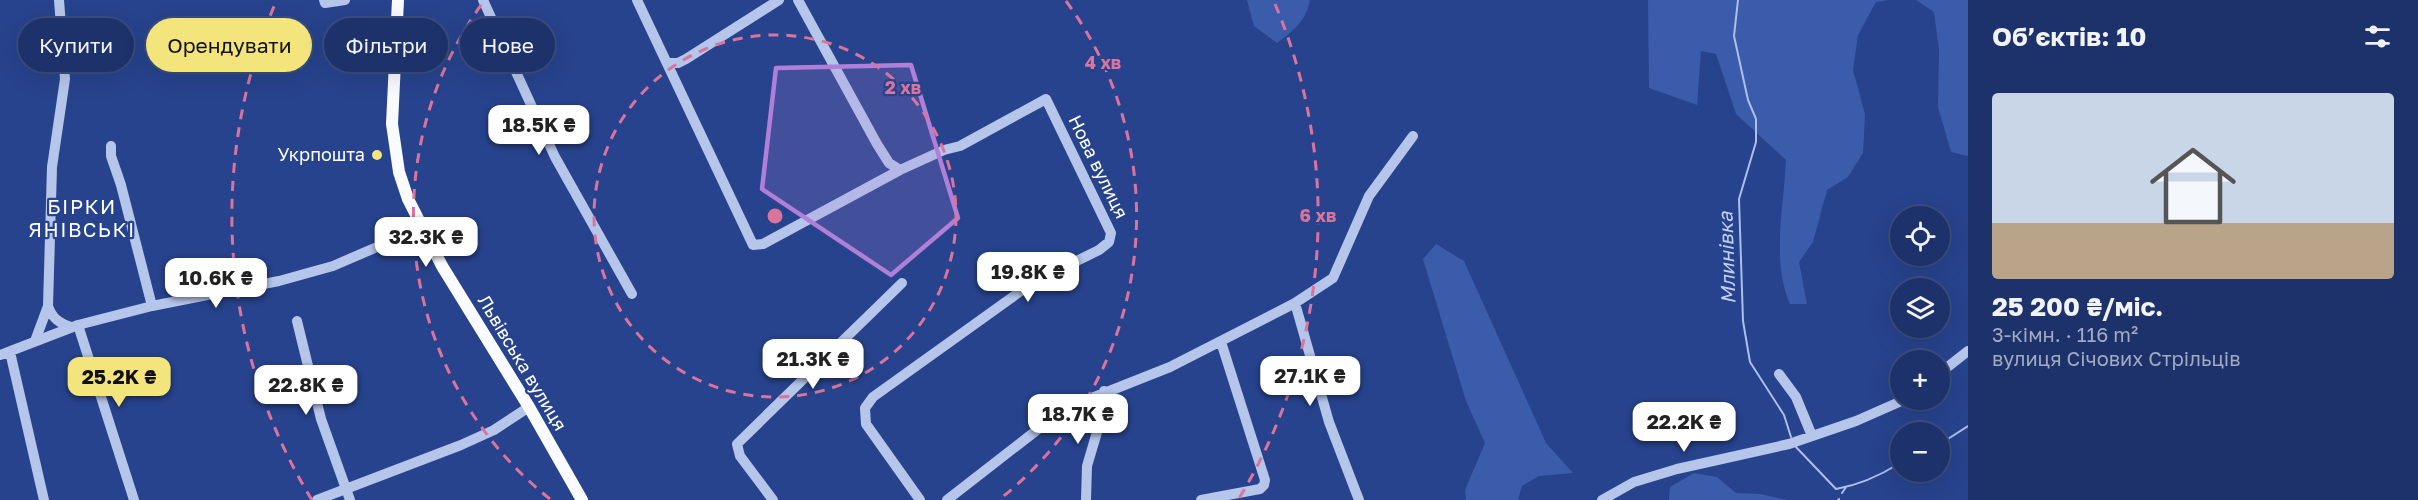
<!DOCTYPE html>
<html lang="uk">
<head>
<meta charset="utf-8">
<style>
  :root { --surface:#1d326a; --page:#253a70; --text:#f1f3f6; --muted:#a0aac1; --line:#3b4d7e; --accent:#f3e47c }
  body { margin:0; font-family:"Golos Text",sans-serif; background:var(--page); color:var(--text); height:100vh; display:flex; flex-direction:column; font-size:22px; white-space:nowrap }
  * { box-sizing:border-box; margin:0 }
  p { font-size:20px; color:var(--muted) }
  .icon { flex:none; width:33px; height:33px; fill:none; stroke:currentColor; stroke-width:2; stroke-linecap:round; stroke-linejoin:round }
  .map { position:relative; flex:1; overflow:hidden }
  .side { display:flex; flex-direction:column; background:var(--surface); width:450px }
  .side>* { flex:none }
  .guide { position:absolute; left:18px; top:18px; width:570px; height:54px; display:flex; gap:12px }
  .tools { position:absolute; left:1890px; top:206px; display:grid; gap:12px }
  .tools a { display:grid; place-items:center; width:60px; height:60px; border-radius:50%; background:var(--surface); box-shadow:0 6px 24px #0002,0 0 0 2px var(--line); font-size:30px }
  .price { position:absolute; translate:-50% -51px; padding:0 14px; border-radius:12px; background:#fff; color:#222; font-size:20px; line-height:39px; filter:drop-shadow(0 2px 3px #0008) }
  .price::after { content:''; position:absolute; left:50%; top:36px; width:18px; height:14px; margin-left:-9px; background:inherit; clip-path:polygon(0 0,100% 0,50% 100%) }
  .price.selected { background:var(--accent); color:#111 }
  ul { padding:0; list-style:none }
  li { display:grid; align-content:center; gap:12px; height:318px; padding:0 24px }
  li+li { border-top:2px solid var(--line) }
  li span { display:grid; place-items:center; height:186px; border-radius:6px; color:#555 }
  li>.icon { margin-inline-start:auto }
  span .icon { width:108px; height:108px; fill:#fffc; stroke-width:1 }
  li b { font-size:26px }
  h2 { display:flex; justify-content:space-between; align-items:center; height:72px; padding:0 24px; font-size:26px }
  .chip { padding:0 21px; border-radius:27px; background:var(--surface); box-shadow:0 6px 24px #0002,0 0 0 2px var(--line); font-size:21px; line-height:54px }
  .chip.selected { background:var(--accent); color:#111 }
  main { display:flex; flex:1; min-height:0 }
  .map>svg:first-child { display:block }
  .green { fill:#3b5caa }
  .lines { fill:none; stroke-linecap:round; stroke-linejoin:round }
  .stream { stroke:#abbfeb; stroke-width:2 }
  .minor { stroke:#b6c6ea; stroke-width:10 }
  .major { stroke:#fafbff; stroke-width:12 }
  .marked { fill:#b080d9; fill-opacity:0.2; stroke:#b080d9; stroke-width:4.5; stroke-linejoin:round }
  .ring { fill:none; stroke:#da749d; stroke-width:3; stroke-dasharray:10 8 }
  .poi-dot { fill:#f3e47c; stroke:#27438d; stroke-width:2 }
  .labels { text-anchor:middle; stroke-width:4.5; stroke-linejoin:round; paint-order:stroke }
  .poi-label { font-size:18px; fill:#fff; stroke:#27438d; text-anchor:end }
  .street-label { font-size:18px; fill:#fff; stroke:#27438d }
  .neighbourhood-label { font-size:20px; letter-spacing:1.5px; fill:#fff; stroke:#27438d }
  .water-label { font-size:20px; font-style:italic; fill:#c2d0f1; stroke:#27438d }
  .centre { fill:#da749d; stroke:#27438d; stroke-width:3 }
  .ring-label { font-size:18px; text-anchor:middle; font-weight:bold; fill:#da749d; stroke:#27438d; stroke-width:4.5; stroke-linejoin:round; paint-order:stroke }
</style>
</head>
<body>
<main>
<div class="map">
<svg width="1968" height="500" viewBox="0 0 1968 500">
  <rect width="100%" height="100%" fill="#27438d"/>
  <path class="green" d="M1247,0H1310C1307,20 1292,32 1277,43L1254,26Z
    M1648,0H1890L1876,2L1858,35L1853,70L1865,114L1863,153L1848,177L1827,190L1813,242L1799,262L1807,304H1790C1771,261 1784,206 1786,160L1736,114L1716,54L1701,51L1697,105L1649,88Z
    M1916,0H1968V156L1951,152L1938,107L1939,50L1934,12Z
    M1436,244L1464,261L1546,443L1573,473L1539,476L1522,486L1518,500H1466L1465,490L1485,443L1466,401L1423,259Z
    M1694,473L1717,477L1736,493L1760,494L1787,500H1669L1670,487Z"/>
  <g class="lines">
    <path class="stream" d="M1738,0L1734,36L1748,100L1756,119V142L1739,199L1743,321L1750,362L1784,415L1791,437
      M1940,444L1968,426
      M1795,446L1836,489C1859,485 1881,475 1900,463
      M1842,493L1846,487
      M1838,500L1839,499"/>
    <path class="minor" d="M324,0L325,3L345,0
      M483,0L555,157L632,294
      M637,0L753,245L763,244L900,170L944,150L960,146L1046,99L1111,233L1109,242L1099,250L1032,283L873,397L865,408L866,424L920,500
      M798,0L877,144L889,163L900,170
      M667,63H678L686,59L779,0
      M111,146V156L121,185L152,306
      M1295,303L1329,422L1359,500
      M48,306C52,318 59,323 71,327
      M297,321L321,419L350,500
      M78,325L134,500
      M35,341L48,306L52,167L65,79L59,0
      M10,352L44,500
      M0,355L78,325L152,306L279,281L333,266L421,228
      M1940,373L1968,351
      M1779,374L1796,397L1812,436
      M317,500L461,445L494,430L529,407
      M773,500L740,456L737,444L902,283
      M947,500L1064,409L1170,367L1295,303L1333,278L1369,196L1413,136
      M1086,500L1087,466L1105,405L1104,391
      M1201,500L1260,489L1264,485L1265,480L1221,342
      M1602,500L1634,482L1677,469L1789,444L1856,421L1906,399"/>
    <path class="major" d="M398,0L392,124L399,172L408,199L442,266L529,407L582,500"/>
  </g>
  <path class="marked" d="M911,65L958,218L891,275L762,189L776,68Z"/>
  <g class="ring">
    <circle cx="775" cy="216" r="181"/>
    <path d="M550 499A362 362 0 0 1 484 1M1066 1A362 362 0 0 1 1000 499"/>
    <path d="M312 500A543 543 0 0 1 275 4M1275 4A543 543 0 0 1 1238 500"/>
  </g>
  <circle class="poi-dot" cx="377" cy="155" r="6"/>
  <g class="labels">
    <g class="poi-label">
      <text x="365" y="161">Укрпошта</text>
    </g>
    <g class="street-label">
      <text transform="translate(1098 167) rotate(64)" y="6">Нова вулиця</text>
      <text transform="translate(522 363) rotate(59)" y="6">Львівська вулиця</text>
    </g>
    <g class="neighbourhood-label">
      <text x="82" y="214">БІРКИ<tspan x="82" dy="23">ЯНІВСЬКІ</tspan></text>
    </g>
    <g class="water-label">
      <text transform="translate(1727 258) rotate(-92)" y="7">Млинівка</text>
    </g>
  </g>
  <circle cx="775" cy="216" r="9" class="centre"/>
  <g class="ring-label">
    <text x="1103" y="69">4 хв</text>
    <text x="903" y="94">2 хв</text>
    <text x="1318" y="222">6 хв</text>
  </g>
</svg>
<div class="tools">
<a><svg class="icon" aria-label="locate" viewBox="0 0 24 24"><circle cx="12" cy="12" r="6"/><path d="M12 2v4M12 18v4M2 12h4M18 12h4"/></svg></a>
<a><svg class="icon" aria-label="layers" viewBox="0 0 24 24"><path d="M12 4l9 5-9 5-9-5zM3 14l9 5 9-5"/></svg></a>
<a>+</a>
<a>−</a>
</div>
<b class="price" style="left:539px;top:156px">18.5K ₴</b>
<b class="price" style="left:426px;top:268px">32.3K ₴</b>
<b class="price" style="left:1028px;top:303px">19.8K ₴</b>
<b class="price" style="left:216px;top:309px">10.6K ₴</b>
<b class="price" style="left:813px;top:390px">21.3K ₴</b>
<b class="price" style="left:1310px;top:407px">27.1K ₴</b>
<b class="price selected" style="left:119px;top:408px">25.2K ₴</b>
<b class="price" style="left:306px;top:416px">22.8K ₴</b>
<b class="price" style="left:1078px;top:445px">18.7K ₴</b>
<b class="price" style="left:1684px;top:453px">22.2K ₴</b>
<div class="guide">
<a class="chip">Купити</a>
<a class="chip selected">Орендувати</a>
<a class="chip">Фільтри</a>
<a class="chip">Нове</a>
</div>
</div>
<section class="side">
<h2>Об’єктів: 10<svg class="icon" aria-label="filters" viewBox="0 0 24 24"><path d="M4 7h16M4 17h16"/><circle cx="9" cy="7" r="2"/><circle cx="15" cy="17" r="2"/></svg></h2>
<ul>
<li><span style="background:linear-gradient(#c9d6e8 70%,#b9a48a 0)"><svg class="icon" aria-label="home" viewBox="0 0 24 24"><path d="M3 11l9-7 9 7M6 9v11h12V9"/></svg></span><div><b>25 200 ₴/міс.</b><p>3-кімн. · 116 m²</p><p>вулиця Січових Стрільців</p></div></li>
</ul>
</section>
</main>
</body>
</html>
